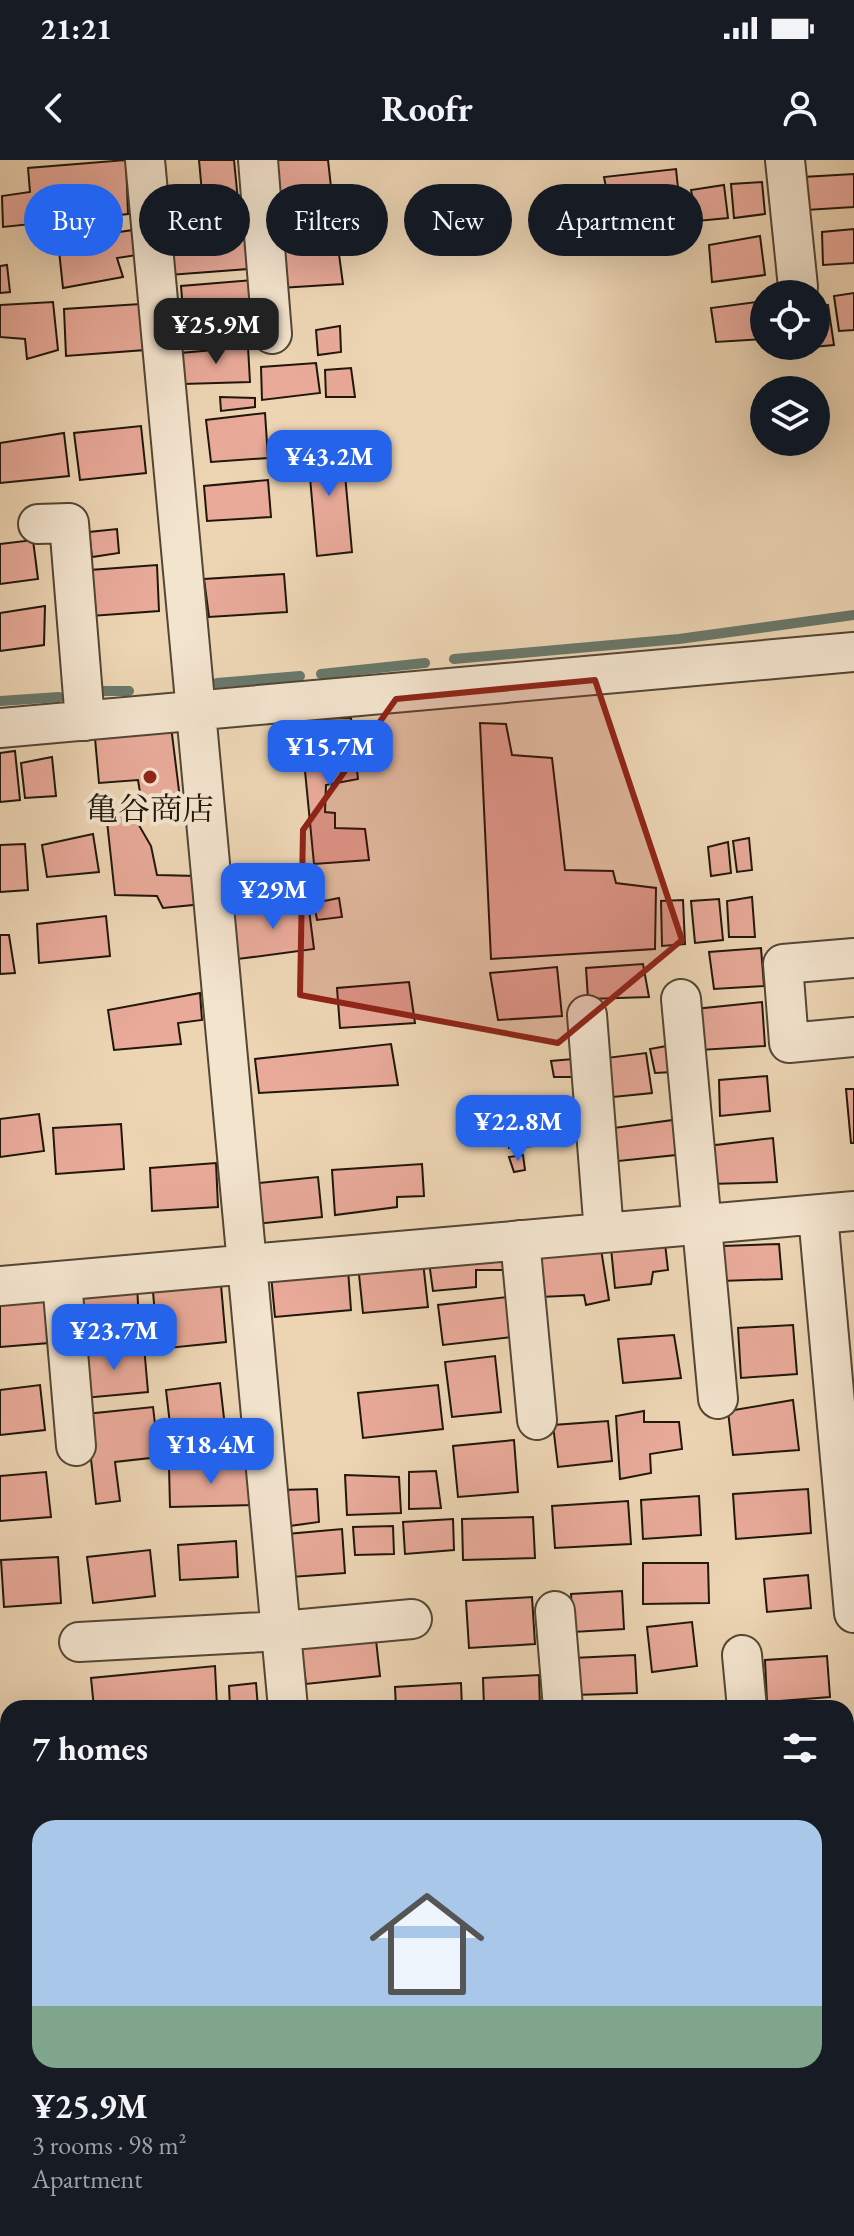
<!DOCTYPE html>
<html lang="en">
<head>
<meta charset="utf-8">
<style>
  :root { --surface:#171b24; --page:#20242c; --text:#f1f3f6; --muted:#9ea1a6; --accent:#2563eb }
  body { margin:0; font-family:"EB Garamond","Noto Serif JP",serif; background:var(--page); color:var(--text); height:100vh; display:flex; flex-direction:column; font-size:30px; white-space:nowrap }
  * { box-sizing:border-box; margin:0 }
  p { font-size:26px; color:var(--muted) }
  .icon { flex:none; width:44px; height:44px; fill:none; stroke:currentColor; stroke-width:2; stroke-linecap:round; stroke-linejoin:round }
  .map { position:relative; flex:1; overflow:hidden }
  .side { position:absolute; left:0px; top:1540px; width:854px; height:536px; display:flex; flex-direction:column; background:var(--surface); border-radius:24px 24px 0 0; box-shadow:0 8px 32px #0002 }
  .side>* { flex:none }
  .guide { position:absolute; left:24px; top:24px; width:806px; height:72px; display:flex; gap:16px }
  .tools { position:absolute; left:750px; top:120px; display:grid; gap:16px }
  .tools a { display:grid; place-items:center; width:80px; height:80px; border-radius:50%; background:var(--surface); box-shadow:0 8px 32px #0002; font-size:40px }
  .price { position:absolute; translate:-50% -68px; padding:0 18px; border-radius:16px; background:var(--accent); color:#fff; font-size:26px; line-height:52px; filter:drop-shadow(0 2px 4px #0008) }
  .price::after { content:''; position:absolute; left:50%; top:48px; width:24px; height:18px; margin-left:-12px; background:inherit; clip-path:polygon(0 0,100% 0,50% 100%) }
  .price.selected { background:#222; color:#fff }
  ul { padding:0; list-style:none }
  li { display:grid; align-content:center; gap:16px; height:424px; padding:0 32px }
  li span { display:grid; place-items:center; height:248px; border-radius:24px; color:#555 }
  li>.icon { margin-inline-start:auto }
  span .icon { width:144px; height:144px; fill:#fffc; stroke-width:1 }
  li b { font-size:34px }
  h2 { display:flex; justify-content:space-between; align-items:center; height:96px; padding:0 32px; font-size:34px }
  .pill { padding:0 28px; border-radius:36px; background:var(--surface); box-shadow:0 8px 32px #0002; font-size:28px; line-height:72px }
  .pill.selected { background:var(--accent); color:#fff }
  .status { display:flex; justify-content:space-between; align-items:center; height:56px; padding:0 40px; background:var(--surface); direction:ltr }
  .status svg { height:22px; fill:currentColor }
  header { display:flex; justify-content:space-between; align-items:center; height:104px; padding:0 32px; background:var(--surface); font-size:36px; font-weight:700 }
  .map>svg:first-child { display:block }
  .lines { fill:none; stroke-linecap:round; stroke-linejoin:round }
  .stream { stroke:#69786b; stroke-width:10 }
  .building { fill:#e9aa9a; stroke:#20170a; stroke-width:2 }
  .minor-casing { stroke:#534634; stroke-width:42 }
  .minor { stroke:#f3e4ce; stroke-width:38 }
  .marked { fill:#8f2418; fill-opacity:0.2; stroke:#8f2418; stroke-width:6; stroke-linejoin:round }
  .poi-dot { fill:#8f2418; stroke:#f3e4ce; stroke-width:3 }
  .labels { text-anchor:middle; stroke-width:8; stroke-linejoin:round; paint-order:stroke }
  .poi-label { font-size:32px; fill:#20170a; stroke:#f3e4ce }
</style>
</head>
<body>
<div class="status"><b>21:21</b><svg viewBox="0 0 49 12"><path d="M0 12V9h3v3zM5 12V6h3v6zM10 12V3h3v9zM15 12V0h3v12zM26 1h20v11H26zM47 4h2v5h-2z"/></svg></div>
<header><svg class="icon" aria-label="back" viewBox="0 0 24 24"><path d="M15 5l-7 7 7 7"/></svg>Roofr<svg class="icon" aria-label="person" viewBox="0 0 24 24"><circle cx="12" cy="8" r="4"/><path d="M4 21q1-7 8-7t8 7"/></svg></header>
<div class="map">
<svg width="854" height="2076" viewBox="0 0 854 2076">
  <rect width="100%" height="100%" fill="#edd5b4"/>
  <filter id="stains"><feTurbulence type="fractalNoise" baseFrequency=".0025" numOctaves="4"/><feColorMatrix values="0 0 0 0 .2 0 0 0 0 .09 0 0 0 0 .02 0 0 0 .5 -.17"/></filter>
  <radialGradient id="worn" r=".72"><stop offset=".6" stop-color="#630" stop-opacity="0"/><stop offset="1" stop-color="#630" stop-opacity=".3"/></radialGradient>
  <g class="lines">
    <path class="stream" d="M454,499L679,479L854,455
      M321,514L425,503
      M217,523L300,516
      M100,531H129
      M0,541L59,537"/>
  </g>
  <path class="building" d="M126,0L128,54L3,67L2,36L30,32L28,8Z
    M199,0H234L239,51L204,55Z
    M270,0H328L333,45L274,47Z
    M676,9L680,47L611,54L604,17Z
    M854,14V47L806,50L803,17Z
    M762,22L765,54L734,58L731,24Z
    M724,25L728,58L697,61L691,30Z
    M244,62L248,109L169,115L167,69Z
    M627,62L629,80L615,81L612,63Z
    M854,69V103L823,105L822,72Z
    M133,70L137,95L117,98L123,117L63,128L58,81Z
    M336,72L343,124L280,128L275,79Z
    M760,76L765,115L712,122L709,85Z
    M7,105L10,132L0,133V106Z
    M253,120L260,159L184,162L181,126Z
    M854,133V170L839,171L834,136Z
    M764,141V179L716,182L711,148Z
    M53,142L58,190L27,199L25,179L0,177V145Z
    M140,144L145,190L66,196L64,149Z
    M828,145L834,185L779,190L778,186H816V147Z
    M340,166L341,192L318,195L316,170Z
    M248,187L250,222L183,224L180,193Z
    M316,203L320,233L262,240L261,207Z
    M351,208L355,237H326L325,210Z
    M220,237L255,238V247L221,251Z
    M265,253L268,298L211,302L206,260Z
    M141,266L146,313L80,320L74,273Z
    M64,273L69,316L0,323V283Z
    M342,281L352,392L317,396L307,284Z
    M268,320L271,357L207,361L204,326Z
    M117,369L119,393L92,397L89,372Z
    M33,380L38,419L0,424V384Z
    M157,405L159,451L91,456L90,410Z
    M284,414L287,452L209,457L204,419Z
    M45,446L44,485L0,491V453Z
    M351,558L358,619L326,625L325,652L335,653V668L365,669L369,700L314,704L300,559Z
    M480,563L506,564L512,595L552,598L565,710L613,711L616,723L656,728L655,789L491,799Z
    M171,566L181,647L143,651L138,620L99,623L95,578Z
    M15,591L20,640L0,642V593Z
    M52,597L56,636L25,638L21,603Z
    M129,648L151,686L157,715L197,716L203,744L163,748L157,736L115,735L106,652Z
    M93,674L99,712L47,717L42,685Z
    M749,678L752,710L737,712L733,681Z
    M728,682L731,713L711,716L708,687Z
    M25,684L28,730L0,732V685Z
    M752,737L755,777H729L727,741Z
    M339,738L342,757L317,760L314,743Z
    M719,739L723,780L695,783L691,741Z
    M683,740L685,784L662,786L661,741Z
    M308,742L314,789L238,799L233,753Z
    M106,756L110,796L39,803L37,764Z
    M0,775H9L15,813L0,814Z
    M761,788L764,826L714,829L709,792Z
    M643,804L649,837L588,839L586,808Z
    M557,807L562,856L498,860L490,813Z
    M409,822L415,863L340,868L337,828Z
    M200,833L202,860L178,863L181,884L114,890L108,850Z
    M762,842L765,886L700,890L695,849Z
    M391,884L398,925L259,933L255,899Z
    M672,885L673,912L655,913L650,889Z
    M646,893L652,933L603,938L598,899Z
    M573,899L576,917H554L551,901Z
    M767,916L770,951L720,956L719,920Z
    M846,929H854V983H851Z
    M567,942L572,983L509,988L504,949Z
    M39,954L44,991L0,997V959Z
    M673,960L676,995L609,1002L606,969Z
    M121,964L124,1009L56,1014L53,968Z
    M773,978L777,1022L709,1024L708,986Z
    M523,995L525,1010L514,1012L509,997Z
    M216,1003L218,1047L152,1051L150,1008Z
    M422,1004L424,1036L397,1037V1047L335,1055L332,1010Z
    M318,1017L322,1057L256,1064L249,1024Z
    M665,1083L668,1110L653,1112L651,1124L615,1128L611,1088Z
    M779,1084L782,1119L721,1121L723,1086Z
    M601,1089L609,1140L586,1145L584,1135L540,1137L536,1096Z
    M505,1094L507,1110H476V1127L433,1131L429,1102Z
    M423,1102L428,1147L363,1153L358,1105Z
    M348,1109L351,1150L275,1157L271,1115Z
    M137,1124L139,1164L76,1167L74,1128Z
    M221,1125L226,1182L158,1189L153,1132Z
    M507,1137L512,1177L443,1185L438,1145Z
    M45,1140L49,1183L0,1187V1144Z
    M793,1165L797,1214L741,1218L738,1168Z
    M674,1175L681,1218L623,1223L618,1179Z
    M144,1186L148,1232L84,1238L80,1192Z
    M495,1196L501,1252L452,1257L445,1202Z
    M220,1223L225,1267L171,1273L166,1230Z
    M40,1225L45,1270L0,1275V1230Z
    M438,1225L443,1269L363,1278L358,1233Z
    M793,1240L799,1290L733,1295L728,1251Z
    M153,1247L159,1297L115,1302L120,1341L96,1344L86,1254Z
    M644,1251V1262H679L682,1289L650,1294L651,1313L620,1319L616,1256Z
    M608,1261L612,1301L558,1307L553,1265Z
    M514,1280L518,1332L458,1337L453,1286Z
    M253,1306L254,1345L170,1347L169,1307Z
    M436,1311L441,1348L409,1349V1312Z
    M46,1312L51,1357L0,1361V1316Z
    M345,1315L399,1317L401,1353L347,1355Z
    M317,1329L319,1362L282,1367L281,1330Z
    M808,1329L811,1373L736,1379L733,1334Z
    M699,1336L701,1375L643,1379L641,1340Z
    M628,1341L631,1384L555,1388L552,1346Z
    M533,1357L535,1398L463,1400L462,1359Z
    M453,1359L454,1390L405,1394L403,1362Z
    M393,1366L394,1394L355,1395L353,1367Z
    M342,1369L345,1413L291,1417L287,1374Z
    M236,1381L238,1417L180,1420L178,1385Z
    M150,1390L155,1436L93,1443L87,1397Z
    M58,1397L61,1443L4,1447L1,1400Z
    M643,1403H708L709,1443L643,1444Z
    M808,1415L811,1448L767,1452L764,1419Z
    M622,1431L624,1469L573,1472L571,1434Z
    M532,1437L535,1484L469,1488L466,1441Z
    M692,1462L697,1506L652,1512L647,1467Z
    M375,1471L380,1516L306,1524L300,1480Z
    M635,1495L637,1533L575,1535L573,1498Z
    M827,1496L830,1537L767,1542L765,1500Z
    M215,1506L217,1547L94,1548L91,1518Z
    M539,1515L540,1548H484L483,1518Z
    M256,1523L258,1548H230L229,1526Z
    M461,1523L462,1548H396L395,1527Z
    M715,1543V1548H648V1546Z
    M8,1821V1859L0,1860V1822Z
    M0,1894H8V1936L0,1937Z
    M8,1972V2013L0,2014V1973Z
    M135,2068H207L208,2076H135Z
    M227,2068H300L301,2076H228Z
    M347,2068H413V2076H348Z
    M126,2069V2076L54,2073Z"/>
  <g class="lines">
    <g class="minor-casing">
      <path id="minor" d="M145,0L288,1548
        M258,0L272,174
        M785,0L798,127
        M38,364L69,363L85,561
        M0,568L854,492
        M854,798L783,804L789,883L854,877
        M681,839L718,1239
        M587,855L604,1073
        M818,1055L854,1453
        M520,1080L537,1260
        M62,1121L76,1286
        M0,1126L854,1051
        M555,1451L563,1548
        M79,1482L281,1471L412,1459
        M742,1495L747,1548
        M846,1605L854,1604
        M0,1678L8,1677
        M333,2068V2076"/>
    </g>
    <use href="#minor" class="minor"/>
  </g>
  <path class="marked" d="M595,520L682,780L558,883L300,835L303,670L396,539Z"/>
  <circle class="poi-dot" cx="150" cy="617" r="8"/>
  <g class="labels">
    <g class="poi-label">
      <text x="150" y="660">亀谷商店</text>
    </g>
  </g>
  <rect width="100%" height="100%" filter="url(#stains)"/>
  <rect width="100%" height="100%" fill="url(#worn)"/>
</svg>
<div class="tools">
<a><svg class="icon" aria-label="locate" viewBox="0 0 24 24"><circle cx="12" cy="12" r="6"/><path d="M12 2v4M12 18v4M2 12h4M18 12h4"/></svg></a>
<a><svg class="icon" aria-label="layers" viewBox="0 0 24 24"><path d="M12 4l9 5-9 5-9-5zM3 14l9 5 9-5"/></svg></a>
</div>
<b class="price selected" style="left:216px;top:206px">¥25.9M</b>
<b class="price" style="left:329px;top:338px">¥43.2M</b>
<b class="price" style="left:330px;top:628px">¥15.7M</b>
<b class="price" style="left:273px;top:771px">¥29M</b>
<b class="price" style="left:518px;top:1003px">¥22.8M</b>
<b class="price" style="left:114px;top:1212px">¥23.7M</b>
<b class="price" style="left:211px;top:1326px">¥18.4M</b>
<div class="guide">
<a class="pill selected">Buy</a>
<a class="pill">Rent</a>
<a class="pill">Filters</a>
<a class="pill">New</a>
<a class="pill">Apartment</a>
</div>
<section class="side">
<h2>7 homes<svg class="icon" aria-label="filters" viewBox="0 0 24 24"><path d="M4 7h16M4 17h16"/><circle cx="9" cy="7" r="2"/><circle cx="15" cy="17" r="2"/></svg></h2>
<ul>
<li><span style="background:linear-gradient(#a9c7e8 75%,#7fa58c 0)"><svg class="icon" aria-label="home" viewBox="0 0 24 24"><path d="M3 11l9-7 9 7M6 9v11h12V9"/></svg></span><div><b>¥25.9M</b><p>3 rooms · 98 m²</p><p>Apartment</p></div></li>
</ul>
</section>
</div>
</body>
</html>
